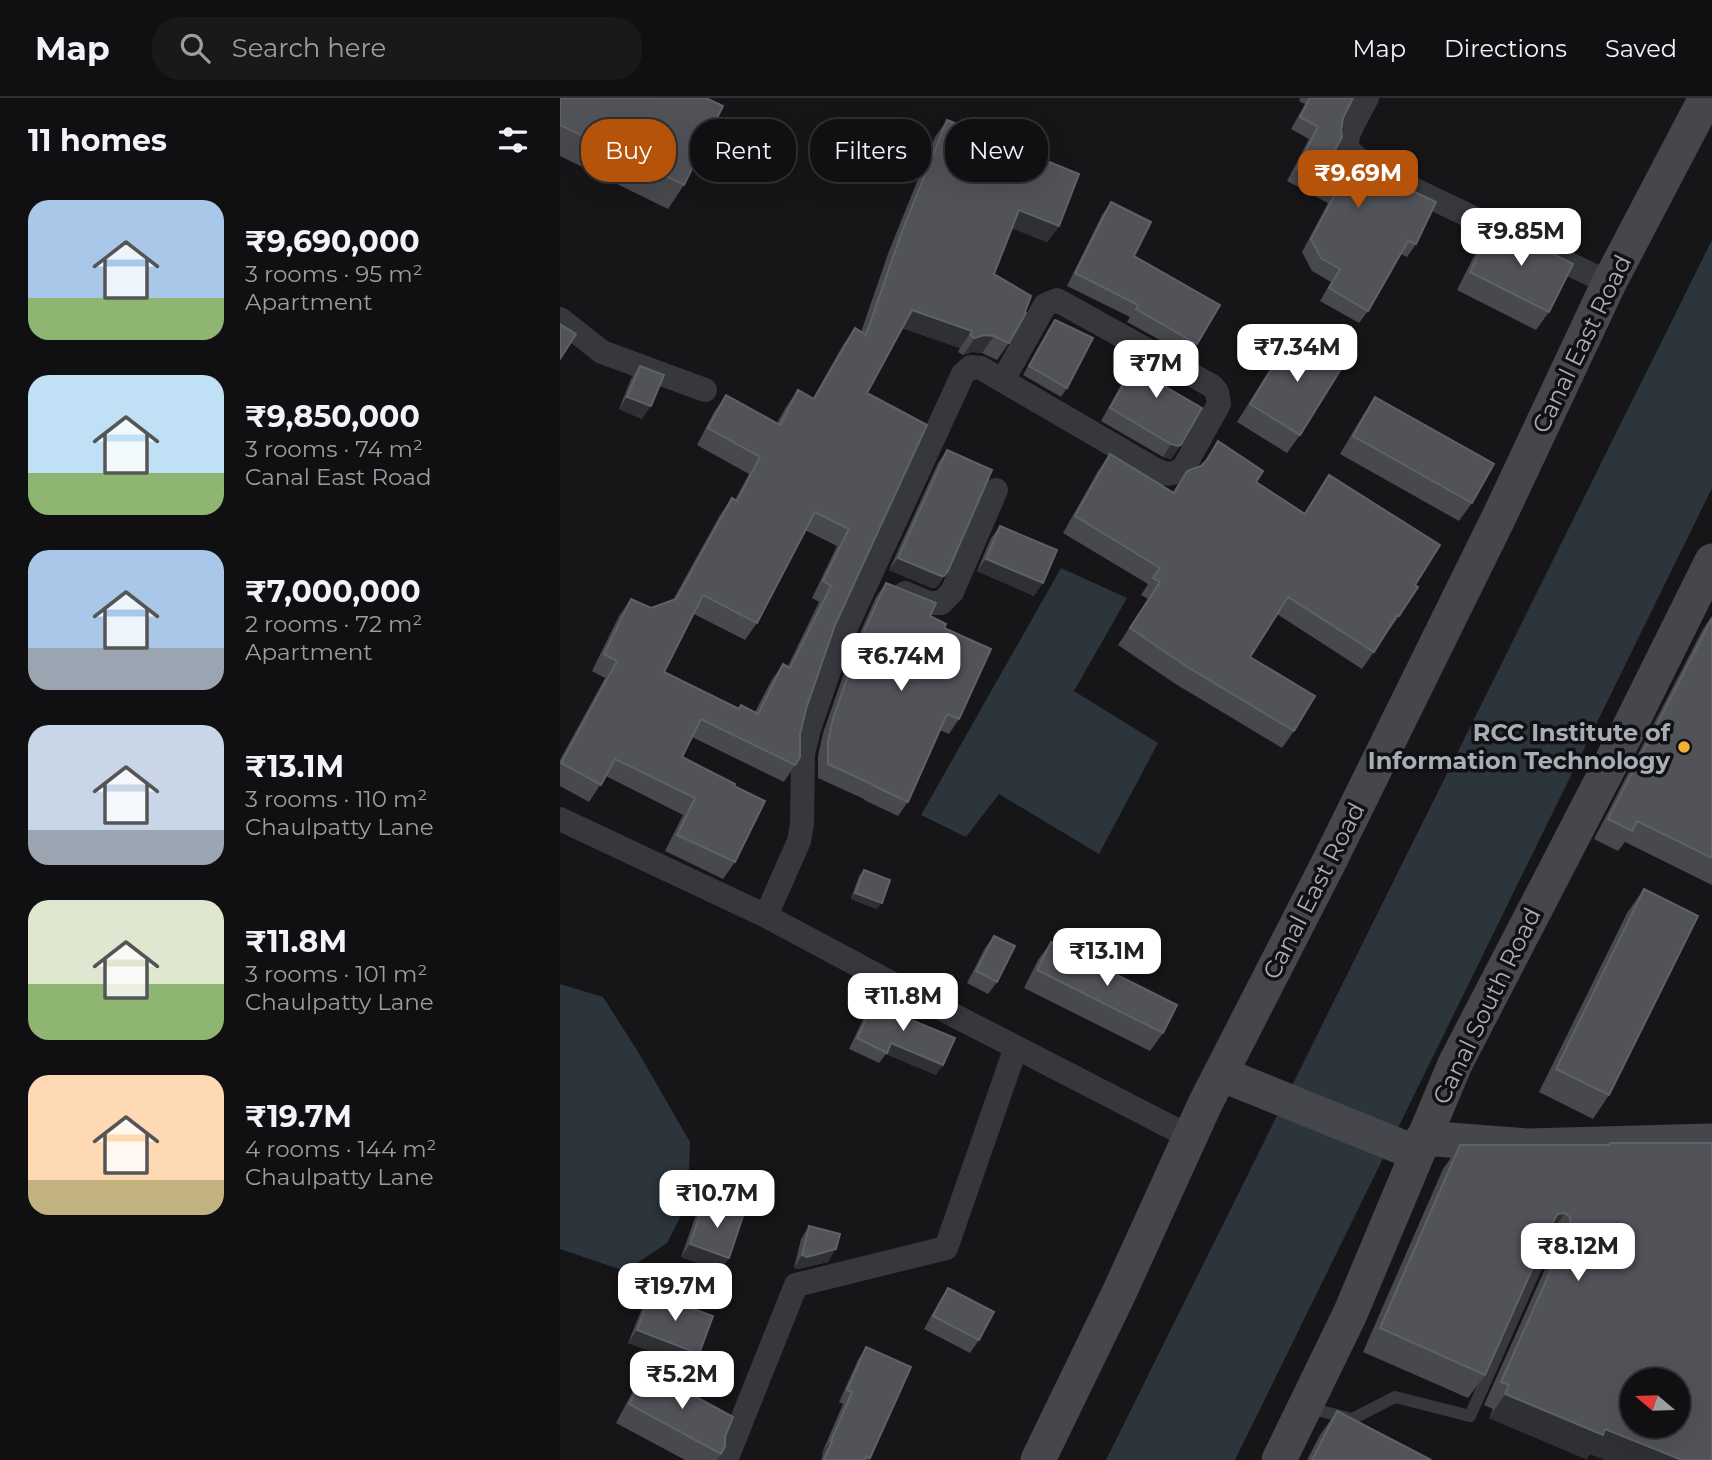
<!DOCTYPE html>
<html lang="en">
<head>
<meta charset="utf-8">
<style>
  :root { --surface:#101012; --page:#19191b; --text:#f1f3f6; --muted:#9c9d9f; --line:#303032; --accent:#b45309 }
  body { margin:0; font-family:Montserrat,sans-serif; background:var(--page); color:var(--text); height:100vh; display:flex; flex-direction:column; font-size:26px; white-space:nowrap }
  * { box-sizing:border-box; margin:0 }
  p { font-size:23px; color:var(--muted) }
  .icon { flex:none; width:38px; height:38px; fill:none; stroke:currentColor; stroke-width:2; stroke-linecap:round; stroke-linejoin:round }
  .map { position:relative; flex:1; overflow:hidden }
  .details { display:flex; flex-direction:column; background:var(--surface); width:560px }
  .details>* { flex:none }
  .top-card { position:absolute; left:21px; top:21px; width:665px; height:63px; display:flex; gap:14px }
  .needle { width:46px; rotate:289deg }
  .buttons { position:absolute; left:1060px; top:1270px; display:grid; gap:14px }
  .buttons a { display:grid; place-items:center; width:70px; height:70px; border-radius:50%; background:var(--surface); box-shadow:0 7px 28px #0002,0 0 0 2px var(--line); font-size:35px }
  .price { position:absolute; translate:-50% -60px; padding:0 16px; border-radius:14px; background:#fff; color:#222; font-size:23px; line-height:46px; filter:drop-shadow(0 2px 4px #0008) }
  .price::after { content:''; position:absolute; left:50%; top:42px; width:21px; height:16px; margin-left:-10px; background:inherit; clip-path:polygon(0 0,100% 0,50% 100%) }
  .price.selected { background:var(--accent); color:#fff }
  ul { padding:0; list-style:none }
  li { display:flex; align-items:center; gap:21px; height:175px; padding:0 28px }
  li span { display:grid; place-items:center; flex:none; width:196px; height:140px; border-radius:21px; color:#555 }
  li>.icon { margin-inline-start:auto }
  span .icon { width:84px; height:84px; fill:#fffc; stroke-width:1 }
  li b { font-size:30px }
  h2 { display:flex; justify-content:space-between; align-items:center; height:84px; padding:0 28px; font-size:30px }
  .tag { padding:0 24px; border-radius:28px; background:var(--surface); box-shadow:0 7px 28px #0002,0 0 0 2px var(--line); font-size:24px; line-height:63px }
  .tag.selected { background:var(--accent); color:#fff }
  header { display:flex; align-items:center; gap:42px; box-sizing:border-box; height:98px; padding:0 35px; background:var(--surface); border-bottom:2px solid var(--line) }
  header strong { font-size:33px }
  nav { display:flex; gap:38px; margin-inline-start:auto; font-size:24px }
  .search { width:490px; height:63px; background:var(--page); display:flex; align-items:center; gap:18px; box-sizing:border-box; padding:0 24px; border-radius:28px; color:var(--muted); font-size:26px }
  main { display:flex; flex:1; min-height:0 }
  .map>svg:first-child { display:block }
  .water { fill:#2c353c }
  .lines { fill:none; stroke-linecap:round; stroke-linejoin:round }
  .lane { stroke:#37383d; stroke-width:12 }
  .street { stroke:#37383d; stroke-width:24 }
  .secondary { stroke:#45474d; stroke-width:35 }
  .wall { fill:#47494d; fill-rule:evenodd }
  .shaded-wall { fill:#2f3033 }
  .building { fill:#525359; stroke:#5f6168; stroke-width:2; fill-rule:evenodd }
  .poi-dot { fill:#f2b134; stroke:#111113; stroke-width:2.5 }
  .labels { text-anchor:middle; stroke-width:7; stroke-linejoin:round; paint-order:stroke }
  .street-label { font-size:24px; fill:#a8adb8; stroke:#111113 }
  .poi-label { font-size:24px; font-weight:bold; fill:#a8adb8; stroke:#111113; text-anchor:end }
</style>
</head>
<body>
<header>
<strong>Map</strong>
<div class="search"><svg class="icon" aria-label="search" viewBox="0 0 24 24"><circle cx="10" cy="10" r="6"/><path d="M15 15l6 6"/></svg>Search here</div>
<nav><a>Map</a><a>Directions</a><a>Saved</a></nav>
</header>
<main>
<section class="details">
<h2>11 homes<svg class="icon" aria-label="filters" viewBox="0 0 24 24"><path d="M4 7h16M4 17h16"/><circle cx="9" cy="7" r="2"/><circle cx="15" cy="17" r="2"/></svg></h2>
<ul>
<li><span style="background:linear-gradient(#a9c7e8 70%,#8fb573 0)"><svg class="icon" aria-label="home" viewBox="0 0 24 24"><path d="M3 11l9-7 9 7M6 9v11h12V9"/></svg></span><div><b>₹9,690,000</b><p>3 rooms · 95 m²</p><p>Apartment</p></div></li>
<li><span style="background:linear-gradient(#bfe0f5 70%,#8fb573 0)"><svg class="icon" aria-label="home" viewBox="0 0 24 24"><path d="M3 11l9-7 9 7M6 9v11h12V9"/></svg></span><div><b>₹9,850,000</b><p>3 rooms · 74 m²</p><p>Canal East Road</p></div></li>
<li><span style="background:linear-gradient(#a9c7e8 70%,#9aa5b1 0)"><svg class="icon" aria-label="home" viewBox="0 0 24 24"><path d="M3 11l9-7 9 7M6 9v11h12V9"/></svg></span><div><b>₹7,000,000</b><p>2 rooms · 72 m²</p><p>Apartment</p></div></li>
<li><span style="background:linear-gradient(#c9d6e8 75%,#9aa5b1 0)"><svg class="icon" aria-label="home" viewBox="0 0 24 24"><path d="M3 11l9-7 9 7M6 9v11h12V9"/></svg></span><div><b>₹13.1M</b><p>3 rooms · 110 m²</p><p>Chaulpatty Lane</p></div></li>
<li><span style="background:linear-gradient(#dfe7d0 60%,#8fb573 0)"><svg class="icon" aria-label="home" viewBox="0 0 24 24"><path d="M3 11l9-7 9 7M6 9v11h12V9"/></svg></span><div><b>₹11.8M</b><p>3 rooms · 101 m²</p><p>Chaulpatty Lane</p></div></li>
<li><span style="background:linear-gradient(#ffd9b3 75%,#c2b280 0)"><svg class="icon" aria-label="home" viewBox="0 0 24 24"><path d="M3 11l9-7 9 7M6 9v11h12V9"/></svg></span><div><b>₹19.7M</b><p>4 rooms · 144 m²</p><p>Chaulpatty Lane</p></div></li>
</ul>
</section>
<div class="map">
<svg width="1152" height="1362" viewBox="0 0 1152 1362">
  <rect width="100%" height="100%" fill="#161618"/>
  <path class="water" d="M1152,142V390L675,1362H546Z
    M501,470L567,500L514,593L598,645L539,756L439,696L406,739L361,717Z
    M0,886L43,899L78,954L130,1044L128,1104L107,1145L65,1173L0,1151Z"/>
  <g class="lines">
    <path class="lane" d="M749,1310L792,1321L835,1299L910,1318L986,1147"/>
    <path class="street" d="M807,0C781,49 774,48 824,77L1049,185
      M0,221L42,254L145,292
      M345,495L369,505H381L392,494L436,392
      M0,721L206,818L339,889L630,1039
      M206,818L239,743L242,726L243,656L249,631L277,549L403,276L411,269L421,270L596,372C607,377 612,377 623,371L659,306L657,294L652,288L497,202L485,207L443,282
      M166,1362L236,1187L386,1150L456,949"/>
    <path class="secondary" d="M661,976L856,1055
      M863,1040L967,1048L1152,1043
      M478,1362L559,1195L645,1006L770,762L939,419L1049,185L1146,0
      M719,1362L790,1216L895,966L1069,630L1152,463"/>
  </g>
  <path class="wall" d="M0,0L124,87L108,111L0,58Z
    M740,0H793L783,20L774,54L856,146L847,159L841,156L808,213L799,225L760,203L771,184L752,173L742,154L768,105L727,83L749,41L731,31L745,6L739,3Z
    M387,22L499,128L487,144L452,130L434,176L449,245L437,262L422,255L412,254L403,257L398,254L400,250L342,230L307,295L367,327L275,527L246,611L240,636L235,667L224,684L132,639L122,659L174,688L175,764L163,781L105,753L123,717L46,678L29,704L0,688V662L45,580L32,573L59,518L71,501L91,510L113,502L160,417L172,400L175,402L189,376L137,347L154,314L166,297L217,325L226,309L238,292L253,300L283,247L295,230L301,234L329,153L375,39ZM245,432L277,448L252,500L259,504L228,568L223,566L211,583L195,614L181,607L179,611L104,574L134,516L185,542L197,525Z
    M551,104L574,158L637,246L629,258L567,224L570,219L507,188L542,117Z
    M934,126L989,214L976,232L897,192L921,144Z
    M495,222L507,290L501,299L463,277L488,232Z
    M734,235L740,337L727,355L677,324L721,253Z
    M584,250L606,289L642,310L612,360L610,361L603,359L541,323L575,262Z
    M80,268L82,321L59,311L71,281Z
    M815,299L912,405L899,423L780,356L803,317Z
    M658,343L696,384L744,415L769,377L855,487L839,518L802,571L717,516L690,559L734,633L722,650L614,585L558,547L588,501L581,497L588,486L503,435L538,373L550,356L613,394L627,373L642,367Z
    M387,352L388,473L379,486L375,490H372L329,472L378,365Z
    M440,428L474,498L417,473L431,440Z
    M326,485L384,530L399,621L389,636L380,632L348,704L338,718L304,702V701L258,680V658L263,635L291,555L316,499Z
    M1152,518V787L1065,744L1058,753L1034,741L1143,531Z
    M304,772L317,811L291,801L299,778Z
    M1084,791L1049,997L1033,1021L979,994L1067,815Z
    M434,838L437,884L428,896L407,885L425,850Z
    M491,844L603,935L590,953L464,890L478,862Z
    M317,898L344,919L376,977L326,956L319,965L289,951L309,909Z
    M900,1047H1049L1152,1362H1046L1030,1356L1026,1361L929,1320L933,1311L924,1307L994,1151L993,1142L989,1139H986L925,1277L908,1300L803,1254L883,1071Z
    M144,1105L169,1160L160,1172L121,1159L136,1117Z
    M249,1128L268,1164L238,1171L234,1170L241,1141Z
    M388,1190L419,1242L410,1255L364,1231L380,1202Z
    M91,1195L139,1256L131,1268L68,1245L83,1208Z
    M306,1249L310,1360L309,1362H261L263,1356L262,1355L283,1306L279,1304L298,1262Z
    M87,1272L165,1339L161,1356L157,1362H125L56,1325L74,1291Z
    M777,1313L871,1362H747L760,1337Z"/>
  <path class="shaded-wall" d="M459,112L499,128L487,144L448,129Z
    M352,212L412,233L400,250L340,229Z
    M424,237L434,238L422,255L412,254L403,257L415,240Z
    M67,299L91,308L82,321L59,311Z
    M611,346L621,347L612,360L610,361L603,359Z
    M338,460L388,473L379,486L375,490H372L329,472Z
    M426,461L483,485L474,498L417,473Z
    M295,795L322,805L317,811L291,801Z
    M331,945L383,967L376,977L326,956Z
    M1005,1115L989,1139L981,1140L978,1143L998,1116Z
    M130,1146L169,1160L160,1172L121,1159Z
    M276,1151L268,1164L238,1171L234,1170L242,1157Z
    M77,1232L139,1256L131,1268L68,1245Z
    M945,1296L1045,1331L1122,1362H1046L1030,1356L1026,1361L929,1320Z
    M271,1343H272L263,1356L262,1355Z"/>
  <path class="building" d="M0,0H146L163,8L124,87L0,27Z
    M750,0H793L783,20L781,32L782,39L774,54L835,87L836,85L876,104L856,146L848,143L808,213L769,190L780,171L761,160L751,141L777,93L736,71L758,29L740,19Z
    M387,22L519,76L499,128L459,112L434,176L471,198L465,214L466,215L449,245L434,238L424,237L415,240L410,237L412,233L352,212L307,295L367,327L275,527L246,611L240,636V659L235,667L141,621L122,659L175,686L174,688L205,703L175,764L117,737L135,700L55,661L41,687L1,665L57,563L44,556L71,501L91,510L116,501L172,400L177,403L200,359L148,330L166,297L220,327L238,292L254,301L295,230L306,237L341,136ZM255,414L289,431L263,483L271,488L230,570L223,566L198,616L181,607L179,611L104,574L143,497L197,525Z
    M551,104L591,124L574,158L660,207L637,246L576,211L578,207L515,175Z
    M934,126L1013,166L989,214L910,174Z
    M495,222L533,240L507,290L469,268Z
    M0,226L16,236L0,261Z
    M734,235L784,266L740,337L690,306Z
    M584,250L617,269L606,289L642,310L621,347L618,348L611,346L550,310Z
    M80,268L104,277L91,308L67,299Z
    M815,299L934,366L912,405L793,338Z
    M658,343L703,373L696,384L745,416L769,377L880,447L855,487L858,489L839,518L837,517L814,554L728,499L690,559L755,598L734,633L626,568L570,530L600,484L593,480L600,470L515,418L550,356L614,395L627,373L641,368L647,362Z
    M387,352L432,372L388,473L384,478H381L338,460Z
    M440,428L497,452L483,485L426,461Z
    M326,485L376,505L370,518L386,526L384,530L431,551L399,621L387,616L348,704L314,688V687L268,666V643L273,621L301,540Z
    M1152,520V760L1077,723L1072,733L1048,721Z
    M304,772L330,782L322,805L295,795Z
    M1084,791L1138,818L1049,997L996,971Z
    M434,838L455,848L437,884L416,873Z
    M491,844L617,907L603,935L477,872Z
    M317,898L347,912L344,919L395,940L383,967L331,945L327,955L297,940Z
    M1050,1045H1152V1362H1122L1045,1331L1043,1337L945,1296L949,1287L941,1284L1011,1127L1010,1119L1005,1115L998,1116L995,1120L925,1277L820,1230L900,1047H1049ZM1073,1283H1118V1328H1073Z
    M144,1105L183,1118L169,1160L130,1146Z
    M249,1128L280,1136L276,1151L247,1159L242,1157Z
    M388,1190L434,1214L419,1242L373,1218Z
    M91,1195L153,1218L139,1256L77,1232Z
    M306,1249L351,1269L310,1360L306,1358L304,1362H264L272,1343H271L292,1294L287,1292Z
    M87,1272L173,1319L165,1339V1348L161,1356L69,1306Z
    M777,1313L871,1362H752Z"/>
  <circle class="poi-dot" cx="1124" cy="649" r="7"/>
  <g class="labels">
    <g class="street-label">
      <text transform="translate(1022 246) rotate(-64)" y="8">Canal East Road</text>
      <text transform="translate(754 793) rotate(-63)" y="8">Canal East Road</text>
      <text transform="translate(927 908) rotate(-64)" y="8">Canal South Road</text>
    </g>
    <g class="poi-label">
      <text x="1110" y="643">RCC Institute of<tspan x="1110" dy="28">Information Technology</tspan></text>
    </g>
  </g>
</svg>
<div class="buttons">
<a><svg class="needle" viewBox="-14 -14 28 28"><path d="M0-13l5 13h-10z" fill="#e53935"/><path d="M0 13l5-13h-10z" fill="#9c9d9f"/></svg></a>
</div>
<b class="price selected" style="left:798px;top:112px">₹9.69M</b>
<b class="price" style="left:961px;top:170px">₹9.85M</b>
<b class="price" style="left:737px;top:286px">₹7.34M</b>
<b class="price" style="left:596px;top:302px">₹7M</b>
<b class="price" style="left:341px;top:595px">₹6.74M</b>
<b class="price" style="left:547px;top:890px">₹13.1M</b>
<b class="price" style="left:343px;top:935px">₹11.8M</b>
<b class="price" style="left:157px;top:1132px">₹10.7M</b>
<b class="price" style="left:1018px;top:1185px">₹8.12M</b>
<b class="price" style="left:115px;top:1225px">₹19.7M</b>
<b class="price" style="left:122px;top:1313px">₹5.2M</b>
<div class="top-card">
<a class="tag selected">Buy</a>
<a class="tag">Rent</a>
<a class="tag">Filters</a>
<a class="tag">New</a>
</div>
</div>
</main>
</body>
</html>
